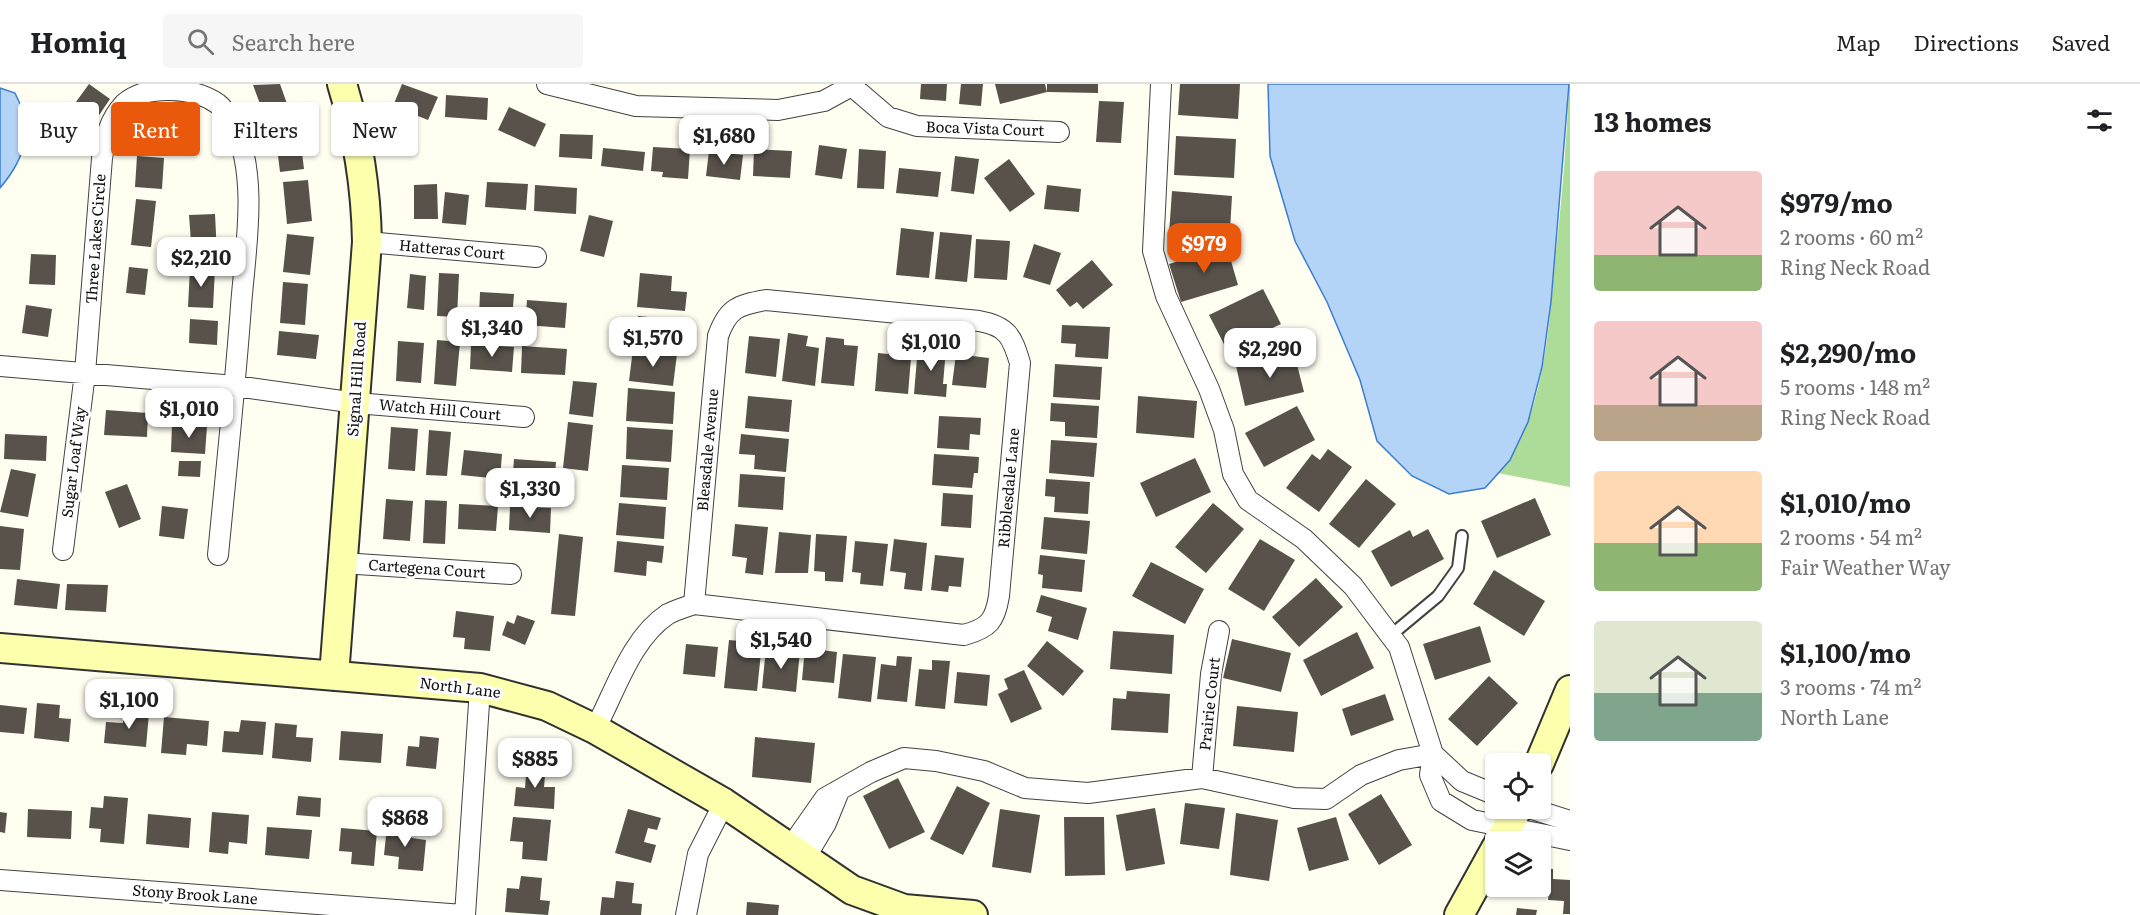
<!DOCTYPE html>
<html lang="en">
<head>
<meta charset="utf-8">
<style>
  :root { --surface:#fff; --page:#f6f6f6; --text:#202124; --muted:#757577; --line:#e0e0e0; --accent:#ea580c }
  body { margin:0; font-family:Literata,serif; background:var(--page); color:var(--text); height:100vh; display:flex; flex-direction:column; font-size:22px; white-space:nowrap }
  * { box-sizing:border-box; margin:0 }
  p { font-size:20px; color:var(--muted) }
  .icon { flex:none; width:33px; height:33px; fill:none; stroke:currentColor; stroke-width:2; stroke-linecap:round; stroke-linejoin:round }
  .map { position:relative; flex:1; overflow:hidden }
  .panel { display:flex; flex-direction:column; background:var(--surface); width:570px }
  .panel>* { flex:none }
  .guide { position:absolute; left:18px; top:18px; width:570px; height:54px; display:flex; gap:12px }
  .fabs { position:absolute; left:1485px; top:669px; display:grid; gap:12px }
  .fabs a { display:grid; place-items:center; width:66px; height:66px; border-radius:6px; background:var(--surface); box-shadow:0 2px 4px #0004; font-size:30px }
  .price { position:absolute; translate:-50% -51px; padding:0 14px; border-radius:12px; background:#fff; color:#222; font-size:20px; line-height:39px; filter:drop-shadow(0 2px 3px #0008) }
  .price::after { content:''; position:absolute; left:50%; top:36px; width:18px; height:14px; margin-left:-9px; background:inherit; clip-path:polygon(0 0,100% 0,50% 100%) }
  .price.selected { background:var(--accent); color:#fff }
  ul { padding:0; list-style:none }
  li { display:flex; align-items:center; gap:18px; height:150px; padding:0 24px }
  li span { display:grid; place-items:center; flex:none; width:168px; height:120px; border-radius:6px; color:#555 }
  li>.icon { margin-inline-start:auto }
  span .icon { width:72px; height:72px; fill:#fffc; stroke-width:1 }
  li b { font-size:26px }
  h2 { display:flex; justify-content:space-between; align-items:center; height:72px; padding:0 24px; font-size:26px }
  .pill { padding:0 21px; border-radius:6px; background:var(--surface); box-shadow:0 2px 4px #0004; font-size:21px; line-height:54px }
  .pill.selected { background:var(--accent); color:#fff }
  header { display:flex; align-items:center; gap:36px; box-sizing:border-box; height:84px; padding:0 30px; background:var(--surface); border-bottom:2px solid var(--line) }
  header strong { font-size:28px }
  nav { display:flex; gap:33px; margin-inline-start:auto; font-size:21px }
  .search { width:420px; height:54px; background:var(--page); display:flex; align-items:center; gap:15px; box-sizing:border-box; padding:0 21px; border-radius:6px; color:var(--muted); font-size:22px }
  main { display:flex; flex:1; min-height:0 }
  .map>svg:first-child { display:block }
  .forest { fill:#acdc98 }
  .water { fill:#b4d4f7; stroke:#3a7ed0; stroke-width:1.5 }
  .building { fill:#58524b }
  .lines { fill:none; stroke-linecap:round; stroke-linejoin:round }
  .lane-casing { stroke:#424242; stroke-width:14 }
  .street-casing { stroke:#424242; stroke-width:22 }
  .secondary-casing { stroke:#313131; stroke-width:32 }
  .lane { stroke:#fff; stroke-width:10 }
  .street { stroke:#fff; stroke-width:20 }
  .secondary { stroke:#fcffac; stroke-width:28 }
  .labels { text-anchor:middle; stroke-width:6; stroke-linejoin:round; paint-order:stroke }
  .street-label { font-size:15px; fill:#0f0f0f; stroke:#fff }
</style>
</head>
<body>
<header>
<strong>Homiq</strong>
<div class="search"><svg class="icon" aria-label="search" viewBox="0 0 24 24"><circle cx="10" cy="10" r="6"/><path d="M15 15l6 6"/></svg>Search here</div>
<nav><a>Map</a><a>Directions</a><a>Saved</a></nav>
</header>
<main>
<div class="map">
<svg width="1570" height="831" viewBox="0 0 1570 831">
  <rect width="100%" height="100%" fill="#fffef1"/>
  <path class="forest" d="M1569,0H1570V403L1498,389C1546,336 1549,236 1556,168C1562,112 1567,56 1569,0Z"/>
  <path class="water" d="M1268,0H1569L1551,218L1542,283L1528,338L1510,376L1485,404L1449,410L1412,392L1377,357L1360,296L1327,218L1295,157L1270,72Z
    M0,4L15,9C34,46 26,73 0,104Z"/>
  <path class="building" d="M89,0L110,15L83,55L60,40Z
    M280,0L290,28L266,36L253,1Z
    M402,0L438,13L428,36L393,22Z
    M921,0H947L946,17L920,15Z
    M961,0H983L981,22L959,20Z
    M995,0H1045L1047,8L1000,20Z
    M1047,0H1098V9L1047,8Z
    M1180,0H1240L1238,35L1178,31Z
    M446,11L488,14L487,36L445,33Z
    M1099,17L1124,18L1121,59L1096,58Z
    M509,23L546,40L535,63L498,46Z
    M299,44L304,85L280,88L275,47Z
    M560,50L593,51L592,75L559,73Z
    M1176,52L1236,55L1234,94L1174,91Z
    M819,61L847,65L842,95L815,91Z
    M653,63L690,65L688,95L662,93L663,88L651,87Z
    M603,64L645,68L643,87L601,82Z
    M754,65L792,67L790,94L753,92Z
    M859,65L886,67L884,105L857,104Z
    M709,67L743,71L740,96L706,92Z
    M137,72L164,74L162,105L135,103Z
    M955,72L979,75L974,110L951,107Z
    M1009,75L1035,110L1010,128L984,94Z
    M899,84L941,88L938,113L896,109Z
    M308,96L312,137L287,140L283,98Z
    M487,98L528,100L526,126L485,123Z
    M437,100L438,135H414V101Z
    M535,101L577,104L576,130L534,127Z
    M1047,101L1081,105L1079,128L1044,125Z
    M1172,107L1232,112L1230,146L1208,144V153L1169,150Z
    M445,108L469,111L466,141L442,139Z
    M136,115L156,117L151,163L131,161Z
    M215,130L217,170L192,172L189,131Z
    M589,131L613,137L604,173L580,167Z
    M901,144L934,148L929,194L896,191Z
    M940,148L972,151L967,198L935,195Z
    M287,150L314,153L310,191L283,188Z
    M976,155L1010,157L1007,196L974,194Z
    M1034,160L1061,169L1050,201L1023,193Z
    M1227,163L1238,201L1181,218L1169,180Z
    M31,170L56,171L55,201L29,200Z
    M1092,176L1113,201L1083,225L1077,218L1070,223L1056,206Z
    M129,183L148,185L145,211L126,209Z
    M190,184L215,185L213,224L188,223Z
    M439,189L459,190L457,233L437,232Z
    M640,189L672,192L671,207L687,208L685,227L637,223Z
    M410,190L426,192L424,226L407,224Z
    M283,198L308,200L305,241L280,239Z
    M1263,205L1281,240L1227,266L1209,231Z
    M480,208L514,210L512,235L479,232Z
    M527,216L567,219L565,244L525,241Z
    M26,221L52,225L48,253L22,249Z
    M638,232L680,236L677,263L635,259Z
    M190,235L218,237L217,261L189,259Z
    M1062,241L1110,243L1108,275L1075,273L1076,260L1061,259Z
    M279,247L319,251L316,275L277,271Z
    M788,249L808,252L806,262L819,264L815,302L782,297Z
    M749,252L780,255L776,293L745,289Z
    M826,253L844,255V261L858,262L854,302L821,299Z
    M437,256L460,258L456,302L434,300Z
    M398,257L424,259L421,299L396,297Z
    M471,260L514,263L512,288L470,285Z
    M889,260L912,262L908,310L875,307L878,269L888,270Z
    M522,262L567,265L565,291L521,289Z
    M918,262L946,265L943,300H947L946,313L914,310Z
    M633,265L677,270L673,302L629,297Z
    M1294,269L1304,308L1245,322L1236,282Z
    M956,270L989,274L986,304L952,301Z
    M1055,280L1102,283L1100,316L1053,313Z
    M573,297L597,299L593,333L569,330Z
    M628,304L675,308L673,340L626,337Z
    M748,312L792,316L789,348L745,344Z
    M1138,312L1197,317L1194,354L1136,349Z
    M1051,319L1099,322L1097,354L1065,352V338L1050,337Z
    M1297,322L1315,356L1264,383L1245,349Z
    M106,326L148,329L147,353L104,351Z
    M939,332L981,334L980,351L970,350L969,366L937,364Z
    M568,338L593,341L588,387L563,384Z
    M172,340L207,342L205,370L171,368Z
    M391,343L418,345L415,387L388,385Z
    M627,343L673,346L671,378L626,375Z
    M429,346L451,348L447,392L426,391Z
    M5,350L47,352L46,377L4,375Z
    M741,350L789,355L786,388L754,385L755,371L739,370Z
    M1051,356L1097,359L1094,393L1049,389Z
    M1328,365L1352,383L1319,428L1286,404L1312,370L1320,376Z
    M464,366L502,370L500,395L461,391Z
    M934,370L979,373L978,389H974L972,404L932,401Z
    M1195,374L1211,408L1156,433L1140,399Z
    M514,375L556,378L554,404L541,403L540,410L520,409L521,401L512,400Z
    M179,377H201L200,393L178,392Z
    M622,381L669,384L667,416L620,413Z
    M11,385L36,390L28,433L0,428Z
    M740,390L785,393L783,426L738,423Z
    M1046,395L1090,398L1088,430L1054,428L1055,413L1045,412Z
    M1366,395L1396,420L1359,464L1329,440Z
    M127,400L141,435L119,444L105,408Z
    M943,409L973,411L971,444L941,442Z
    M1535,414L1551,451L1497,474L1481,437Z
    M386,415L413,417L410,457L383,455Z
    M425,416L447,417L445,460L423,459Z
    M619,419L666,423L664,455L616,451Z
    M1213,419L1244,445L1206,489L1175,463Z
    M459,420L498,422L496,447L458,445Z
    M162,422L188,425L184,455L159,452Z
    M510,422L551,424L550,449L509,446Z
    M1044,433L1090,437L1087,470L1041,465Z
    M735,440L768,443L763,491L745,489L747,474L732,472Z
    M0,442L24,445L20,486L0,485Z
    M1428,445L1444,475L1391,503L1371,467L1410,446L1413,453Z
    M779,448L811,451L808,489H775Z
    M559,450L583,453L575,532L551,530Z
    M816,450L847,452L843,498L825,497V488L814,487Z
    M894,455L927,459L922,507L904,505L906,489L890,487Z
    M1260,455L1295,476L1264,527L1228,505Z
    M617,457L664,462L662,479L647,477L646,492L614,488Z
    M855,457L888,460L883,502L860,500L861,489L852,488Z
    M935,471L964,474L961,503L949,502L948,508L931,506Z
    M1040,471L1085,476L1082,508L1042,504L1043,491L1038,490Z
    M1151,478L1204,505L1185,540L1132,512Z
    M1494,486L1545,517L1524,552L1473,520Z
    M1316,494L1343,523L1299,563L1272,533Z
    M17,495L60,500L57,525L14,521Z
    M67,500L108,501L106,528L65,526Z
    M1041,511L1087,524L1078,556L1048,547L1052,533L1036,528Z
    M456,527L494,532L490,567L464,565L465,554L453,553Z
    M517,531L535,537L525,561L502,551L507,537L514,540Z
    M1480,542L1491,578L1435,596L1423,560Z
    M1113,547L1174,551L1172,590L1110,585Z
    M1357,548L1374,584L1321,612L1303,576Z
    M1232,555L1291,569L1281,608L1223,594Z
    M729,556L762,559L757,607L724,604Z
    M1047,557L1084,587L1063,612L1027,582Z
    M686,560L718,563L715,593L683,590Z
    M766,564L800,567L796,608L762,604Z
    M805,564L837,568L834,599L802,596Z
    M843,570L876,573L871,618L838,614Z
    M897,572L912,573L907,618L877,615L881,580L896,582Z
    M932,576L950,577L945,625L915,622L919,585L932,586Z
    M1024,586L1042,625L1011,639L998,610L1008,605L1004,595Z
    M957,588L990,591L987,622L954,619Z
    M1489,592L1518,619L1477,662L1448,635Z
    M1127,607L1170,610L1168,649L1111,646L1113,614L1126,615Z
    M1385,610L1394,636L1351,652L1342,625Z
    M37,619L60,621L59,634L71,635L69,658L34,654Z
    M0,621L27,624L24,650L0,648Z
    M1237,622L1298,628L1294,668L1233,662Z
    M124,627L149,629L146,663L104,659L106,638L123,639Z
    M164,633L209,637L207,662L187,660L186,671L161,669Z
    M241,636L266,638L263,671L222,668L224,647L239,648Z
    M275,639L297,641L296,653L313,654L311,678L272,674Z
    M341,647L383,650L381,679L339,676Z
    M420,652L439,654L436,685L406,682L408,662L419,663Z
    M755,653L815,659L811,699L752,693Z
    M527,678L546,680L544,703H555L554,725L514,722L516,703L525,704Z
    M898,694L925,748L889,765L863,712Z
    M957,702L990,719L963,771L930,755Z
    M1381,710L1412,761L1379,781L1348,730Z
    M104,712L128,714L124,760L100,758L101,745L89,744L91,723L103,724Z
    M298,712L321,714L320,733L296,731Z
    M1185,719L1225,724L1219,765L1180,760Z
    M1155,724L1165,780L1126,787L1116,731Z
    M28,725L72,727L71,755L27,753Z
    M628,725L661,734L657,746L648,744L644,758L656,761L651,779L615,769Z
    M1000,725L1040,731L1031,789L992,783Z
    M0,728L7,729L5,749L0,748Z
    M212,728L249,731L247,760L229,758L228,770L209,768Z
    M1236,729L1278,736L1269,797L1230,791Z
    M148,730L191,734L189,764L146,760Z
    M513,733L551,736L547,777L522,775L523,758L510,757Z
    M1064,733H1104L1105,791L1065,792Z
    M1336,733L1349,776L1309,787L1297,744Z
    M387,742L412,744V754L426,756L423,787L398,785L399,773L384,771Z
    M267,743L312,746L309,775L265,771Z
    M341,744L377,747L374,782L351,780L352,768L339,767Z
    M1540,784L1553,785V795L1570,796V830H1563L1564,817L1548,816L1549,807H1533V802H1540Z
    M521,792L542,794L540,816L550,817L548,831L505,828L507,804L519,805Z
    M616,797L634,799L632,819L642,820L641,831H600L602,813L614,814Z
    M747,818L779,821L778,831H746Z
    M1517,824L1537,826L1536,831H1516Z"/>
  <g class="lines">
    <g class="lane-casing">
      <path id="lane" d="M1390,552L1438,512L1458,484L1462,452"/>
    </g>
    <g class="street-casing">
      <path id="street" d="M547,0L636,22L778,26L824,17L855,0
        M1161,0L1153,167L1166,212L1209,305L1224,346L1233,390L1248,416L1304,455L1353,502L1399,563L1433,670L1430,691L1441,717L1472,736L1570,756
        M853,3L888,33L917,42L1059,48
        M367,158L536,173
        M0,282L235,302L356,319L524,333
        M63,466L85,289L102,74C106,53 109,36 124,20C146,0 194,3 218,20C224,24 230,35 234,42C259,92 245,168 241,222C235,305 226,388 218,471
        M342,479L511,490
        M595,645C615,608 631,554 668,530C676,526 686,523 694,520L964,551C989,544 995,537 999,512L1020,279C1012,252 1007,242 979,237L766,216C738,221 728,224 718,252L694,520
        M1433,670L1462,697L1496,711
        M1202,694L1211,590L1219,547
        M1529,724L1570,737
        M790,764L825,714L871,688L904,674L936,677L984,687L1025,704L1088,709L1202,694L1294,714L1326,715L1361,691L1399,676L1433,670
        M805,774L826,739L839,707
        M0,796L463,831
        M465,831L480,604
        M686,831L698,770L724,719"/>
    </g>
    <g class="secondary-casing">
      <path id="secondary" d="M0,564L480,604L547,622L595,645L724,719L852,806L904,825L973,831
        M334,592L367,158C366,103 358,52 342,0
        M1539,680L1570,606
        M1499,758L1518,724
        M1459,831L1496,764"/>
    </g>
    <use href="#lane" class="lane"/>
    <use href="#street" class="street"/>
    <use href="#secondary" class="secondary"/>
  </g>
  <g class="labels">
    <g class="street-label">
      <text transform="translate(985 45) rotate(2)" y="5">Boca Vista Court</text>
      <text transform="translate(96 155) rotate(-86)" y="5">Three Lakes Circle</text>
      <text transform="translate(452 166) rotate(5)" y="5">Hatteras Court</text>
      <text transform="translate(357 295) rotate(-86)" y="5">Signal Hill Road</text>
      <text transform="translate(440 326) rotate(5)" y="5">Watch Hill Court</text>
      <text transform="translate(708 366) rotate(-85)" y="5">Bleasdale Avenue</text>
      <text transform="translate(74 378) rotate(-83)" y="5">Sugar Loaf Way</text>
      <text transform="translate(1009 404) rotate(-85)" y="5">Ribblesdale Lane</text>
      <text transform="translate(427 485) rotate(4)" y="5">Cartegena Court</text>
      <text transform="translate(460 604) rotate(7)" y="5">North Lane</text>
      <text transform="translate(1210 620) rotate(-84)" y="5">Prairie Court</text>
      <text transform="translate(195 811) rotate(4)" y="5">Stony Brook Lane</text>
    </g>
  </g>
</svg>
<div class="fabs">
<a><svg class="icon" aria-label="locate" viewBox="0 0 24 24"><circle cx="12" cy="12" r="6"/><path d="M12 2v4M12 18v4M2 12h4M18 12h4"/></svg></a>
<a><svg class="icon" aria-label="layers" viewBox="0 0 24 24"><path d="M12 4l9 5-9 5-9-5zM3 14l9 5 9-5"/></svg></a>
</div>
<b class="price" style="left:724px;top:82px">$1,680</b>
<b class="price selected" style="left:1204px;top:190px">$979</b>
<b class="price" style="left:201px;top:204px">$2,210</b>
<b class="price" style="left:492px;top:274px">$1,340</b>
<b class="price" style="left:653px;top:284px">$1,570</b>
<b class="price" style="left:931px;top:288px">$1,010</b>
<b class="price" style="left:1270px;top:295px">$2,290</b>
<b class="price" style="left:189px;top:355px">$1,010</b>
<b class="price" style="left:530px;top:435px">$1,330</b>
<b class="price" style="left:781px;top:586px">$1,540</b>
<b class="price" style="left:129px;top:646px">$1,100</b>
<b class="price" style="left:535px;top:705px">$885</b>
<b class="price" style="left:405px;top:764px">$868</b>
<div class="guide">
<a class="pill">Buy</a>
<a class="pill selected">Rent</a>
<a class="pill">Filters</a>
<a class="pill">New</a>
</div>
</div>
<section class="panel">
<h2>13 homes<svg class="icon" aria-label="filters" viewBox="0 0 24 24"><path d="M4 7h16M4 17h16"/><circle cx="9" cy="7" r="2"/><circle cx="15" cy="17" r="2"/></svg></h2>
<ul>
<li><span style="background:linear-gradient(#f6c9c9 70%,#8fb573 0)"><svg class="icon" aria-label="home" viewBox="0 0 24 24"><path d="M3 11l9-7 9 7M6 9v11h12V9"/></svg></span><div><b>$979/mo</b><p>2 rooms · 60 m²</p><p>Ring Neck Road</p></div></li>
<li><span style="background:linear-gradient(#f6c9c9 70%,#b9a48a 0)"><svg class="icon" aria-label="home" viewBox="0 0 24 24"><path d="M3 11l9-7 9 7M6 9v11h12V9"/></svg></span><div><b>$2,290/mo</b><p>5 rooms · 148 m²</p><p>Ring Neck Road</p></div></li>
<li><span style="background:linear-gradient(#ffd9b3 60%,#8fb573 0)"><svg class="icon" aria-label="home" viewBox="0 0 24 24"><path d="M3 11l9-7 9 7M6 9v11h12V9"/></svg></span><div><b>$1,010/mo</b><p>2 rooms · 54 m²</p><p>Fair Weather Way</p></div></li>
<li><span style="background:linear-gradient(#dfe7d0 60%,#7fa58c 0)"><svg class="icon" aria-label="home" viewBox="0 0 24 24"><path d="M3 11l9-7 9 7M6 9v11h12V9"/></svg></span><div><b>$1,100/mo</b><p>3 rooms · 74 m²</p><p>North Lane</p></div></li>
</ul>
</section>
</main>
</body>
</html>
